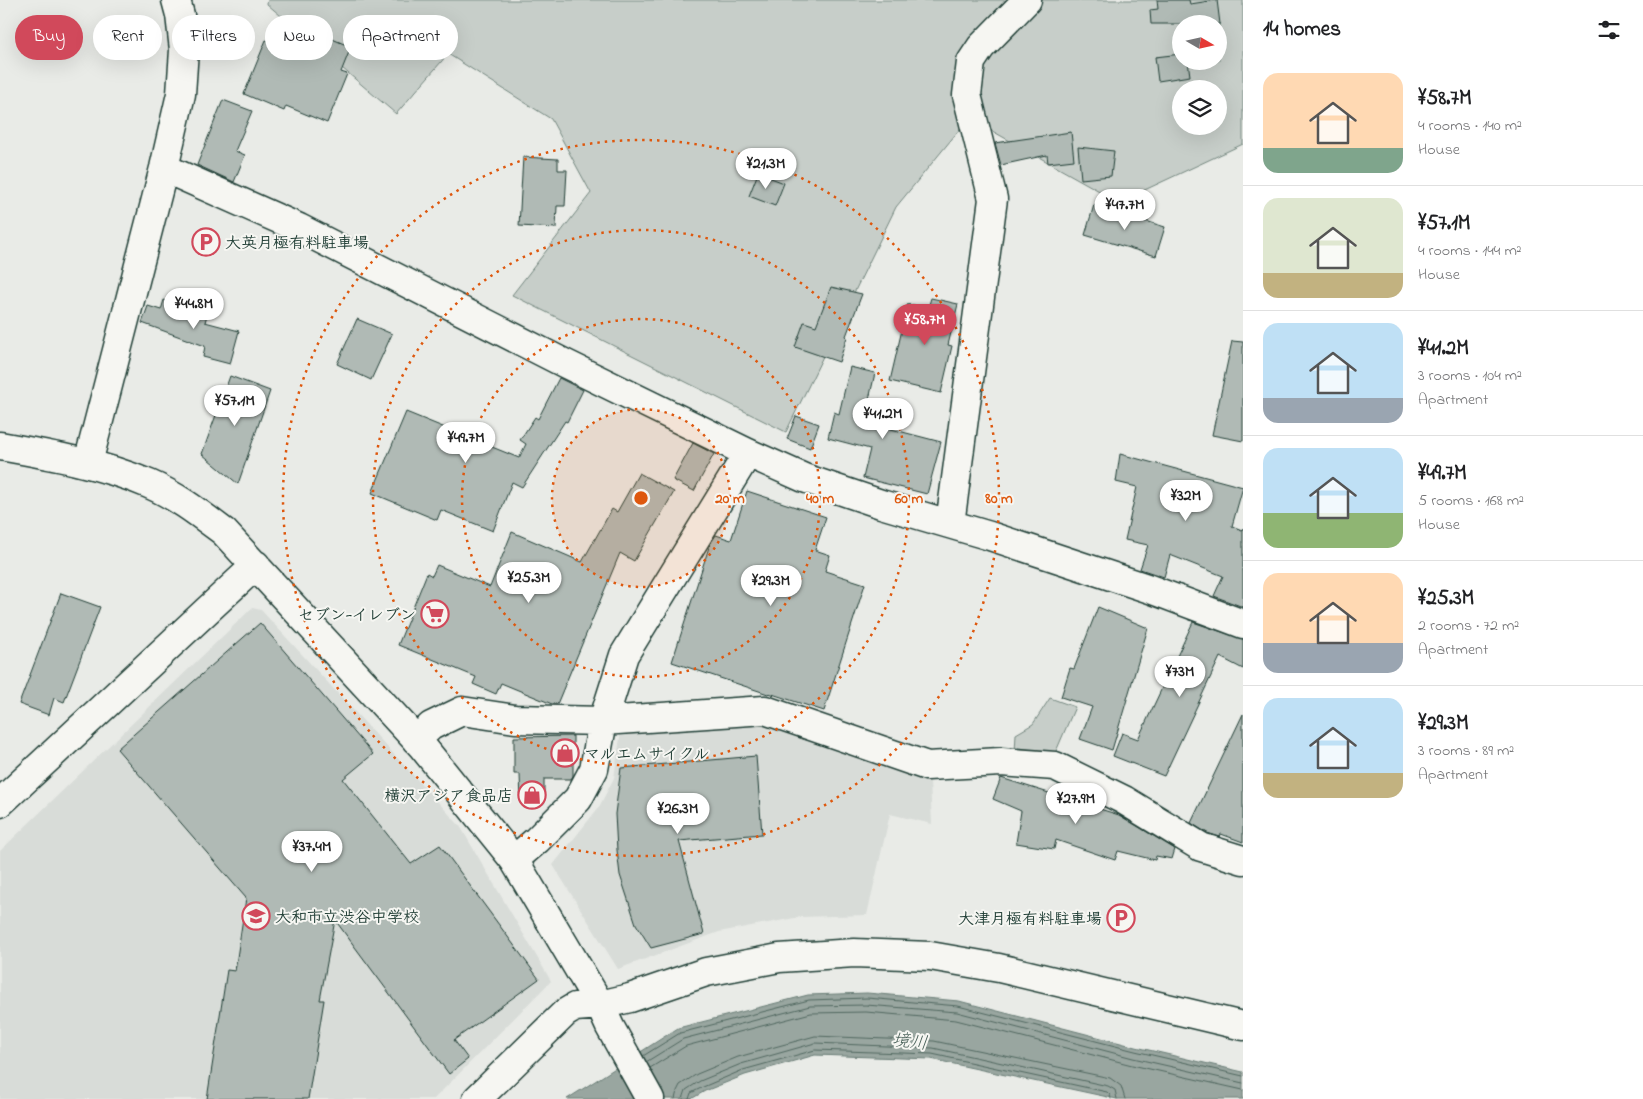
<!DOCTYPE html>
<html lang="en">
<head>
<meta charset="utf-8">
<style>
  :root { --surface:#fff; --page:#f6f6f6; --text:#202124; --muted:#757577; --line:#e0e0e0; --accent:#d1495b }
  body { margin:0; font-family:"Indie Flower","Klee One",sans-serif; background:var(--page); color:var(--text); height:100vh; display:flex; flex-direction:column; font-size:19px; white-space:nowrap }
  * { box-sizing:border-box; margin:0 }
  p { font-size:16px; color:var(--muted) }
  .icon { flex:none; width:28px; height:28px; fill:none; stroke:currentColor; stroke-width:2; stroke-linecap:round; stroke-linejoin:round }
  .map { position:relative; flex:1; overflow:hidden }
  .drawer { display:flex; flex-direction:column; background:var(--surface); width:400px }
  .drawer>* { flex:none }
  .top-card { position:absolute; left:15px; top:15px; width:475px; height:45px; display:flex; gap:10px }
  .needle { width:32px; rotate:99deg }
  .tools { position:absolute; left:1172px; top:15px; display:grid; gap:10px }
  .tools a { display:grid; place-items:center; width:55px; height:55px; border-radius:50%; background:var(--surface); box-shadow:0 5px 20px #0002; font-size:25px }
  .price { position:absolute; translate:-50% -42px; padding:0 11px; border-radius:18px; background:#fff; color:#222; font-size:16px; line-height:32px; filter:drop-shadow(0 1px 2px #0008) }
  .price::after { content:''; position:absolute; left:50%; top:30px; width:15px; height:11px; margin-left:-8px; background:inherit; clip-path:polygon(0 0,100% 0,50% 100%) }
  .price.current { background:var(--accent); color:#fff }
  ul { padding:0; list-style:none }
  li { display:flex; align-items:center; gap:15px; height:125px; padding:0 20px }
  li+li { border-top:1px solid var(--line) }
  li span { display:grid; place-items:center; flex:none; width:140px; height:100px; border-radius:15px; color:#555 }
  li>.icon { margin-inline-start:auto }
  span .icon { width:60px; height:60px; fill:#fffc; stroke-width:1 }
  li b { font-size:21px }
  h2 { display:flex; justify-content:space-between; align-items:center; height:60px; padding:0 20px; font-size:21px }
  .tag { padding:0 18px; border-radius:22px; background:var(--surface); box-shadow:0 5px 20px #0002; font-size:18px; line-height:45px }
  .tag.current { background:var(--accent); color:#fff }
  main { display:flex; flex:1; min-height:0 }
  .map>svg:first-child { display:block }
  .built { fill:#d8dcd8 }
  .green { fill:#c7cec9; stroke:#73867e; fill-rule:evenodd }
  .water { fill:#99a6a0; stroke:#687c75 }
  .lines { fill:none; stroke-linecap:round; stroke-linejoin:round }
  .shore { stroke:#50675f; stroke-width:1 }
  .building { fill:#b0bab5; stroke:#1f3d34 }
  .minor-casing { stroke:#1f3d34; stroke-width:31 }
  .minor { stroke:#f6f6f2; stroke-width:28 }
  .ring { fill:none; stroke:#de580e; stroke-width:2.5; stroke-dasharray:2.5 5 }
  .labels { text-anchor:middle; stroke-width:4; stroke-linejoin:round; paint-order:stroke }
  .poi-label { font-size:16px; font-weight:bold; fill:#1f3d34; stroke:#f6f6f2; text-anchor:start }
  .water-label { font-size:18px; font-style:italic; fill:#445c54; stroke:#f6f6f2 }
  .centre { fill:#de580e; stroke:#f6f6f2; stroke-width:2.5 }
  .ring-label { font-size:15px; text-anchor:middle; font-weight:bold; fill:#de580e; stroke:#f6f6f2; stroke-width:4; stroke-linejoin:round; paint-order:stroke }
</style>
</head>
<body>
<main>
<div class="map">
<svg width="1243" height="1099" viewBox="0 0 1243 1099">
  <rect width="100%" height="100%" fill="#e9ebe7"/>
  <filter id="ink" filterUnits="userSpaceOnUse"><feTurbulence type="fractalNoise" baseFrequency=".02" numOctaves="2"/><feDisplacementMap in="SourceGraphic" scale="10" xChannelSelector="R" yChannelSelector="G"/><feConvolveMatrix kernelMatrix="1 2 1 2 8 2 1 2 1" color-interpolation-filters="sRGB"/></filter>
  <g filter="url(#ink)">
    <path class="built" d="M252,608L261,610L460,826L551,981L434,1099H0V851Z
      M763,720L930,780L932,824L890,814L867,915L800,917L719,932L618,969L553,865L599,807L614,778L621,731Z"/>
    <path class="green" d="M268,0H1243V144L1119,202L969,118L896,207L786,432L512,295L591,193L551,119L448,54L396,114L267,4ZM1181,24H1219V61H1181ZM1181,89H1219V126H1181Z
      M1050,698L1075,707L1054,756L1015,752L1016,734L1033,724Z"/>
    <path class="water" d="M867,993L959,1001L1136,1047L1243,1072V1099H1117L931,1059L815,1055L745,1075L705,1091L691,1099H567L678,1028L808,995Z"/>
    <g class="lines">
      <path class="shore" d="M643,1056L680,1033L809,1000L867,998L958,1006L1135,1051L1243,1076
        M646,1062L683,1039L810,1006L866,1005L957,1012L1133,1058L1243,1083
        M650,1068L686,1046L811,1013L866,1012L956,1020L1132,1065L1243,1090
        M675,1099L677,1091L680,1085L697,1074L738,1057L815,1036L934,1041L1110,1078L1121,1086L1125,1099
        M683,1099L686,1090L700,1081L741,1064L815,1043L933,1048L1108,1086L1115,1090L1117,1099
        M689,1099L691,1093L703,1087L743,1070L815,1050L932,1054L1107,1092L1110,1095L1111,1099"/>
    </g>
    <path class="building" d="M1157,0H1189L1190,4L1217,0L1220,24H1151L1150,10L1158,9Z
      M294,29L328,43L330,38L351,47L341,72L347,74L327,123L286,106L284,111L244,94L266,40L287,48Z
      M1181,54V61H1188L1190,76L1158,81L1155,57Z
      M223,100L252,111L235,151L245,155L234,182L197,165Z
      M1071,132L1074,160L1048,163L1047,155L1001,165L995,143Z
      M1078,147L1114,151L1111,176L1081,179Z
      M523,157L558,159V170H567L565,206H557L556,228L519,226Z
      M758,173L784,183L775,206L749,196Z
      M1094,205L1165,227L1156,256L1085,235Z
      M831,287L862,294L846,336L847,337L839,362L795,347L804,322L816,326Z
      M931,298L958,304L948,345L952,346L941,393L890,381L908,304L928,308Z
      M164,300L207,315L205,322L239,331L230,364L203,357L205,346L142,323L148,306L161,310Z
      M357,319L392,334L371,380L337,364Z
      M1232,341L1243,342V441L1212,435Z
      M850,367L875,373L864,422L941,442L927,494L863,478L870,449L828,438L834,412L839,414Z
      M230,376L270,391L238,484L202,454Z
      M559,378L583,390L567,422L565,421L522,487L512,482L493,531L441,510L437,520L372,493L406,412L519,458L526,444L520,440L535,417L538,419Z
      M796,416L819,424L810,448L787,439Z
      M693,443L714,454L694,491L673,480Z
      M1120,454L1243,487L1232,526L1242,530L1243,528V607L1214,596L1223,576L1170,555L1164,577L1140,569L1148,545L1125,540L1137,487L1116,482Z
      M639,473L674,492L634,561L620,553L557,704H552L501,683L496,694L473,684L476,677L398,645L427,573L432,576L437,565L490,587L512,532L582,562L612,509L617,512Z
      M747,491L826,517L815,550L830,555L825,571L865,584L824,711L769,693L768,694L672,662L710,544L716,535L731,540Z
      M61,593L100,607L64,702L54,698L49,715L19,704Z
      M1098,607L1148,628L1112,750L1080,739L1092,707L1061,697L1070,668L1074,669Z
      M1193,622L1243,639V669L1220,657L1164,776L1113,756L1122,733L1138,739Z
      M260,623L373,754L343,779L411,864L440,845L539,979L454,1040L468,1059L449,1074L335,920L320,1000H324L308,1099H207L227,970L235,971L246,898L117,749Z
      M1243,714V842L1221,834L1220,837L1207,833L1191,823Z
      M573,736V776L571,779H544V803L521,804L520,774H514V737Z
      M756,756L762,834L679,841L704,934L651,948L636,924L620,875L617,850L615,814L621,768Z
      M1001,778L1119,815L1175,849L1172,859L1156,856L1155,860L1118,851L1115,860L1056,840L1054,849L1016,843L1021,811L993,799Z"/>
    <g class="lines">
      <g class="minor-casing">
        <path id="minor" d="M164,168L299,228L564,363L748,453L804,478L881,504L990,536L1150,589L1243,624
          M0,446C51,455 102,464 149,484C177,496 200,514 224,532L422,746L514,860L600,1005L610,1027L650,1099
          M88,463L164,168L181,94L184,50L180,15L176,0
          M950,524L993,199L967,95L971,62L981,47L1027,0
          M416,740L431,726L462,711L515,719L603,721L765,710L927,766L1001,762L1055,766L1124,800L1201,847L1243,860
          M0,803L256,565
          M514,860L537,840L578,799L594,769L603,721L624,655L748,453
          M477,1099L565,1013L575,1007L600,1005L630,998L706,972L779,958L854,953L930,956L999,968L1243,1026"/>
      </g>
      <use href="#minor" class="minor"/>
    </g>
  </g>
  <circle cx="641" cy="498" r="89" fill="#de580e" fill-opacity=".12"/>
  <g class="ring">
    <circle cx="641" cy="498" r="89"/>
    <circle cx="641" cy="498" r="179"/>
    <circle cx="641" cy="498" r="268"/>
    <circle cx="641" cy="498" r="358"/>
  </g>
  <defs>
    <g id="parking-ring" transform="scale(1.4375)"><circle r="9.5" fill="#f6f6f2" stroke="#d1495b" stroke-width="1.5"/><path d="M-3.5-5.5H1a3.5 3.5 0 0 1 0 7H-1V5.5H-3.5ZM-1-3.4V-.6H.8a1.4 1.4 0 0 0 0-2.8Z" fill="#d1495b"/></g>
    <g id="supermarket-ring" transform="scale(1.4375)"><circle r="9.5" fill="#f6f6f2" stroke="#d1495b" stroke-width="1.5"/><path d="M-6-5.5h2.5l.6 2H6L4.5 2H-2.5L-4.4-4H-6ZM-1.5 3.2a1.3 1.3 0 1 0 .1 0ZM3 3.2a1.3 1.3 0 1 0 .1 0Z" fill="#d1495b"/></g>
    <g id="shop-ring" transform="scale(1.4375)"><circle r="9.5" fill="#f6f6f2" stroke="#d1495b" stroke-width="1.5"/><path d="M-5-2.5h2.3a2.7 3.5 0 0 1 5.4 0H5L5.5 6h-11ZM-1.5-2.5h3a1.5 2.3 0 0 0-3 0Z" fill="#d1495b"/></g>
    <g id="school-ring" transform="scale(1.4375)"><circle r="9.5" fill="#f6f6f2" stroke="#d1495b" stroke-width="1.5"/><path d="M0-5L7-2L0 1L-7-2ZM-4 1L0 2.5L4 1V4Q0 6-4 4Z" fill="#d1495b"/></g>
  </defs>
  <g fill-rule="evenodd">
    <use href="#parking-ring" x="206" y="242"/>
    <use href="#supermarket-ring" x="435" y="614"/>
    <use href="#shop-ring" x="565" y="753"/>
    <use href="#shop-ring" x="532" y="795"/>
    <use href="#school-ring" x="256" y="916"/>
    <use href="#parking-ring" x="1121" y="918"/>
  </g>
  <g class="labels">
    <g class="poi-label">
      <text x="225" y="248">大英月極有料駐車場</text>
      <text x="416" y="620" text-anchor="end">セブン-イレブン</text>
      <text x="584" y="759">マルエムサイクル</text>
      <text x="513" y="801" text-anchor="end">横沢アジア食品店</text>
      <text x="275" y="922">大和市立渋谷中学校</text>
      <text x="1102" y="924" text-anchor="end">大津月極有料駐車場</text>
    </g>
    <g class="water-label">
      <text transform="translate(910 1041) rotate(6)" y="6">境川</text>
    </g>
  </g>
  <circle cx="641" cy="498" r="8" class="centre"/>
  <g class="ring-label">
    <text x="730" y="503">20 m</text>
    <text x="820" y="503">40 m</text>
    <text x="909" y="503">60 m</text>
    <text x="999" y="503">80 m</text>
  </g>
</svg>
<div class="tools">
<a><svg class="needle" viewBox="-14 -14 28 28"><path d="M0-13l5 13h-10z" fill="#e53935"/><path d="M0 13l5-13h-10z" fill="#757577"/></svg></a>
<a><svg class="icon" aria-label="layers" viewBox="0 0 24 24"><path d="M12 4l9 5-9 5-9-5zM3 14l9 5 9-5"/></svg></a>
</div>
<b class="price" style="left:766px;top:190px">¥21.3M</b>
<b class="price" style="left:1125px;top:231px">¥47.7M</b>
<b class="price" style="left:194px;top:330px">¥44.8M</b>
<b class="price current" style="left:925px;top:346px">¥58.7M</b>
<b class="price" style="left:235px;top:427px">¥57.1M</b>
<b class="price" style="left:883px;top:440px">¥41.2M</b>
<b class="price" style="left:466px;top:464px">¥49.7M</b>
<b class="price" style="left:1186px;top:522px">¥32M</b>
<b class="price" style="left:529px;top:604px">¥25.3M</b>
<b class="price" style="left:771px;top:607px">¥29.3M</b>
<b class="price" style="left:1180px;top:698px">¥73M</b>
<b class="price" style="left:1076px;top:825px">¥27.9M</b>
<b class="price" style="left:678px;top:835px">¥26.3M</b>
<b class="price" style="left:312px;top:873px">¥37.4M</b>
<div class="top-card">
<a class="tag current">Buy</a>
<a class="tag">Rent</a>
<a class="tag">Filters</a>
<a class="tag">New</a>
<a class="tag">Apartment</a>
</div>
</div>
<section class="drawer">
<h2>14 homes<svg class="icon" aria-label="filters" viewBox="0 0 24 24"><path d="M4 7h16M4 17h16"/><circle cx="9" cy="7" r="2"/><circle cx="15" cy="17" r="2"/></svg></h2>
<ul>
<li><span style="background:linear-gradient(#ffd9b3 75%,#7fa58c 0)"><svg class="icon" aria-label="home" viewBox="0 0 24 24"><path d="M3 11l9-7 9 7M6 9v11h12V9"/></svg></span><div><b>¥58.7M</b><p>4 rooms · 140 m²</p><p>House</p></div></li>
<li><span style="background:linear-gradient(#dfe7d0 75%,#c2b280 0)"><svg class="icon" aria-label="home" viewBox="0 0 24 24"><path d="M3 11l9-7 9 7M6 9v11h12V9"/></svg></span><div><b>¥57.1M</b><p>4 rooms · 144 m²</p><p>House</p></div></li>
<li><span style="background:linear-gradient(#bfe0f5 75%,#9aa5b1 0)"><svg class="icon" aria-label="home" viewBox="0 0 24 24"><path d="M3 11l9-7 9 7M6 9v11h12V9"/></svg></span><div><b>¥41.2M</b><p>3 rooms · 104 m²</p><p>Apartment</p></div></li>
<li><span style="background:linear-gradient(#bfe0f5 65%,#8fb573 0)"><svg class="icon" aria-label="home" viewBox="0 0 24 24"><path d="M3 11l9-7 9 7M6 9v11h12V9"/></svg></span><div><b>¥49.7M</b><p>5 rooms · 168 m²</p><p>House</p></div></li>
<li><span style="background:linear-gradient(#ffd9b3 70%,#9aa5b1 0)"><svg class="icon" aria-label="home" viewBox="0 0 24 24"><path d="M3 11l9-7 9 7M6 9v11h12V9"/></svg></span><div><b>¥25.3M</b><p>2 rooms · 72 m²</p><p>Apartment</p></div></li>
<li><span style="background:linear-gradient(#bfe0f5 75%,#c2b280 0)"><svg class="icon" aria-label="home" viewBox="0 0 24 24"><path d="M3 11l9-7 9 7M6 9v11h12V9"/></svg></span><div><b>¥29.3M</b><p>3 rooms · 89 m²</p><p>Apartment</p></div></li>
</ul>
</section>
</main>
</body>
</html>
